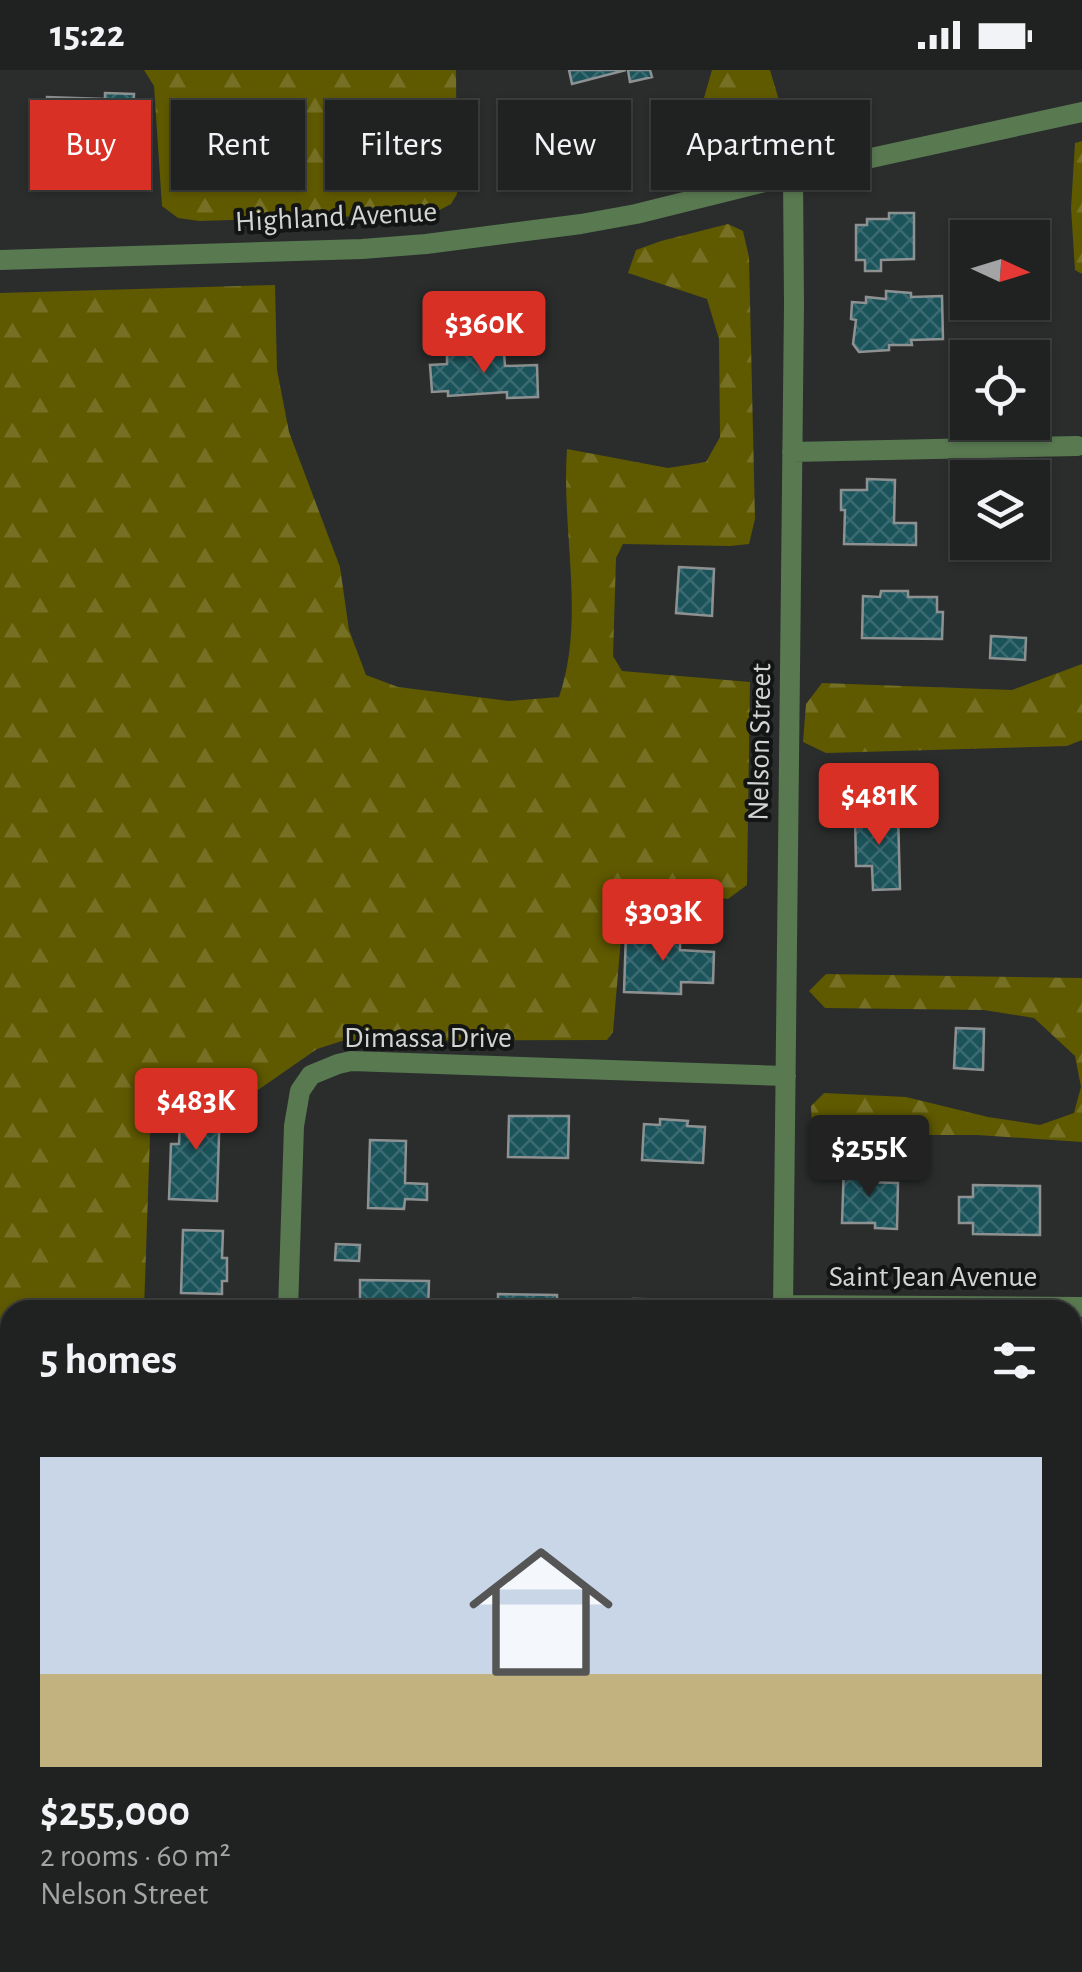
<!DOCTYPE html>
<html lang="en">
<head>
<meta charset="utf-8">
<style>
  :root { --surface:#202221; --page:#282a2a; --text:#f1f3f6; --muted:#a2a4a5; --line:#3d3f3f; --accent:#d93025 }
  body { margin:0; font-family:"Alegreya Sans",sans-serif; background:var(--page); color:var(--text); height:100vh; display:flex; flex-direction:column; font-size:38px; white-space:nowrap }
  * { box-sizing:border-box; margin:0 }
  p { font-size:32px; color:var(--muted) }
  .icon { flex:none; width:55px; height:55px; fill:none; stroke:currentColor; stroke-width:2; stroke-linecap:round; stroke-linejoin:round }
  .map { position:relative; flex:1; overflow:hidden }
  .drawer { position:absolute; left:0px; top:1230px; width:1082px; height:672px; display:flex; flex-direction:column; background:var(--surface); border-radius:30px 30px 0 0; box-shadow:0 2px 8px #0004,0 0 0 2px var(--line) }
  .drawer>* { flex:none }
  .hud { position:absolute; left:30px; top:30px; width:1022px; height:90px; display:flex; gap:20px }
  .needle { width:65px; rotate:94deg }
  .buttons { position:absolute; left:950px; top:150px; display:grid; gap:20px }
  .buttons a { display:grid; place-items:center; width:100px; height:100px; border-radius:0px; background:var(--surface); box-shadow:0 2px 8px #0004,0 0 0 2px var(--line); font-size:50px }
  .price { position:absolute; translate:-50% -85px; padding:0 22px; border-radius:10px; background:var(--accent); color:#fff; font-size:32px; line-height:65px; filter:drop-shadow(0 2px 5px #0008) }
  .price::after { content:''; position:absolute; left:50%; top:60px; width:30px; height:22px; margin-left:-15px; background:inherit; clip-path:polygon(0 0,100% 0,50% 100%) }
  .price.current { background:#222; color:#fff }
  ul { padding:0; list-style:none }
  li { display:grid; align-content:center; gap:20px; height:530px; padding:0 40px }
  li+li { border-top:2px solid var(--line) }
  li span { display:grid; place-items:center; height:310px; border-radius:0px; color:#555 }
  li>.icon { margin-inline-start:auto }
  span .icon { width:180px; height:180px; fill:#fffc; stroke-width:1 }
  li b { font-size:42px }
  h2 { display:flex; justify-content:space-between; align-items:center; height:120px; padding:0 40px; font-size:42px }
  .pill { padding:0 35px; border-radius:0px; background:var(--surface); box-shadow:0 2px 8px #0004,0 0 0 2px var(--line); font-size:35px; line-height:90px }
  .pill.current { background:var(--accent); color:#fff }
  .status { display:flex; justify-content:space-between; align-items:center; height:70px; padding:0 50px; background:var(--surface); direction:ltr }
  .status svg { height:28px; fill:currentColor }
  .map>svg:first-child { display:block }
  .grass { fill:#4f4b17 }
  .forest { fill:url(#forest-firs) }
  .building { fill:url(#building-cross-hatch); stroke:#8e9192; stroke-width:2.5 }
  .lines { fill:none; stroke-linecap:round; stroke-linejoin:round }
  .lane { stroke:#597951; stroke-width:18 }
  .street { stroke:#597951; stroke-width:20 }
  .labels { text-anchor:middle; stroke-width:8; stroke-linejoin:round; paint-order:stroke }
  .street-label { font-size:30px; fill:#d2d4d3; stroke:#131514 }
</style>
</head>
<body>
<div class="status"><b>15:22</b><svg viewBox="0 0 49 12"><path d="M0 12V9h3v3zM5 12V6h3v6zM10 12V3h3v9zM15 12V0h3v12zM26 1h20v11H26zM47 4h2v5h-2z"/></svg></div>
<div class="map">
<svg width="1082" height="1902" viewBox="0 0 1082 1902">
  <defs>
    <pattern id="forest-firs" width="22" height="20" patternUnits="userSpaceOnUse" patternTransform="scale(2.5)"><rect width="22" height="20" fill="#5f5900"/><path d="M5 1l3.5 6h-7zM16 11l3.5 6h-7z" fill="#757024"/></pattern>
    <pattern id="building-cross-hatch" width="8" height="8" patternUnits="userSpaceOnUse" patternTransform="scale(2.5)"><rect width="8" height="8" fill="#1b535a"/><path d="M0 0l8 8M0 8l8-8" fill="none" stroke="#3b6b71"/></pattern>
  </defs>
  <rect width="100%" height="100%" fill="#2a2d2c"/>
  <path class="grass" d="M177,1893L178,1892L247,1893L242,1902H177Z
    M294,1893H382V1901L334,1897L330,1902H289Z"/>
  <path class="forest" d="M144,0H456L457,124L451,134L432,144L199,151L178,148L162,136L154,16Z
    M712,0H770L786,54L780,81L751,88L712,85L697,74V52Z
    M1082,71V204L1075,200L1071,138L1075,73Z
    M728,154L743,161L749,187L755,449L749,474L730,476L623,474L616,488L613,586L622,601L750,612L747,815L728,829L656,818L633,824L623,845L613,962L607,970L342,971L317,979L258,1020L223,1019L152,1007L144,1240H10V1582L0,1578V223L275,215L277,300L289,362L340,497L349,560L366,605L398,617L509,631L559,627C586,549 561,461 567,379L668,398L706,392L720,367L719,269L707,229L628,203L636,180L661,171Z
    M1082,594V670L1067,676L826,683L803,672L806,634L822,613L1012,620Z
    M826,904L1082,908V1072L977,1065H866L812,1055L811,1036L824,1023L906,1027L988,1047L1040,1055L1074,1043L1081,1017L1075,986L1034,948L984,940L825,938L809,921Z"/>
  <path class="building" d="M569,0H626L572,14Z
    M628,0H650L652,7L630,12Z
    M105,23L134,24L131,85L71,83L72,69L45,68L47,27L105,29Z
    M889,143H914V189L881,190V201H865V190H856V155H867V149H889Z
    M961,214H968V232H1006V244L962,245Z
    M886,221L911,223V227L942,226L943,269L911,270L912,275H889V280L859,282L853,274L856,250L851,249L852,232L866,233V227L886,229Z
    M504,283L505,296L537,295L538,327L507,328V322L448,326V321L432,322L430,295L447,294V285Z
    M867,409L895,410L894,453H916V475L844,474L845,440H841V420H867Z
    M1032,426L1034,433H1041V449L1032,450Z
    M679,497L714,499L712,546L676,543Z
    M881,521H908V527H937V542H943L942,569L862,568L863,526L880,527Z
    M991,566L1026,568L1025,590L990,588Z
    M898,743L900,819L873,820L872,796H856L855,744Z
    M626,863L680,865V880L714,882L713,913L681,912V924L624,922Z
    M956,958L984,959L983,1000L954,998Z
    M181,1031L220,1033L217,1131L169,1129L171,1074H179Z
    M509,1046H569L568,1088L508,1087Z
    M660,1049L688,1051L687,1056L705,1057L703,1093L642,1090L644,1054L660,1055Z
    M370,1070L406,1071L405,1113L427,1114V1130L405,1129L404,1139L368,1138Z
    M844,1095L864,1096V1112L898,1113L897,1159L875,1158V1153H842Z
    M973,1115L1040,1116V1165L973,1164V1153H959V1127H973Z
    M183,1160L223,1161L222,1188H227V1211H222V1224L181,1223Z
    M336,1174L360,1175L359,1191L335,1190Z
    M360,1210L429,1211L428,1240H360Z
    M498,1224L557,1225V1240H480V1231H498Z
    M633,1229L694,1230V1240H633Z
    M1072,1448H1082V1487H1072Z
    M1072,1777H1082V1821H1072Z
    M0,1831H10V1892H177V1902H0Z"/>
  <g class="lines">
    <path class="lane" d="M0,1634L10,1638
      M0,1719L10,1717
      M1072,1765H1082
      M270,1902L276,1892"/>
    <path class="street" d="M0,190L362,179L426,174L581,154L636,144L793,105L1082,42
      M792,382L1077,376
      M783,1235L1082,1237
      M288,1240L294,1056L300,1021L311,1005L338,994L351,991L786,1006
      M783,1240L794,234L793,105
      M1072,1559H1082
      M951,1892L1082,1895
      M776,1902V1892"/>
  </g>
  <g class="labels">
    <g class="street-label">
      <text transform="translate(336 146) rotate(-3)" y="10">Highland Avenue</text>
      <text transform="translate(759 672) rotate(-89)" y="10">Nelson Street</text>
      <text x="428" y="977">Dimassa Drive</text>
      <text x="933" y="1216">Saint Jean Avenue</text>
    </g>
  </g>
</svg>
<div class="buttons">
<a><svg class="needle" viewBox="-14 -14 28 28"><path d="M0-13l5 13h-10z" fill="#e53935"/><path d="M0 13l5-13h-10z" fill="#a2a4a5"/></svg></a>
<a><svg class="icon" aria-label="locate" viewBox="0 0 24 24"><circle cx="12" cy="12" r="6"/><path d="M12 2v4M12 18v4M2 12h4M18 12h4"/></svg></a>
<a><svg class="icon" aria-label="layers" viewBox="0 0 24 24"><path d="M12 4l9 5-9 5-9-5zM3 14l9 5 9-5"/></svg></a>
</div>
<b class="price" style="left:484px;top:306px">$360K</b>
<b class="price" style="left:879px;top:778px">$481K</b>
<b class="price" style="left:663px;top:894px">$303K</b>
<b class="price" style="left:196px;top:1083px">$483K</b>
<b class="price current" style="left:869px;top:1130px">$255K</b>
<div class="hud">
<a class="pill current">Buy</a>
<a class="pill">Rent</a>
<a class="pill">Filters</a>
<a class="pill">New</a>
<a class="pill">Apartment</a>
</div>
<section class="drawer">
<h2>5 homes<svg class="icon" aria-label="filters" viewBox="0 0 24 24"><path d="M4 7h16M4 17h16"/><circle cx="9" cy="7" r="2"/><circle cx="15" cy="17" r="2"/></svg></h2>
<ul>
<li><span style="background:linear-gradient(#c9d6e8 70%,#c2b280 0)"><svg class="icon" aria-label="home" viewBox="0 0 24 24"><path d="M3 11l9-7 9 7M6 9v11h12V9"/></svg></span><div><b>$255,000</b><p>2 rooms · 60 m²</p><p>Nelson Street</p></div></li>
</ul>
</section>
</div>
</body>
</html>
